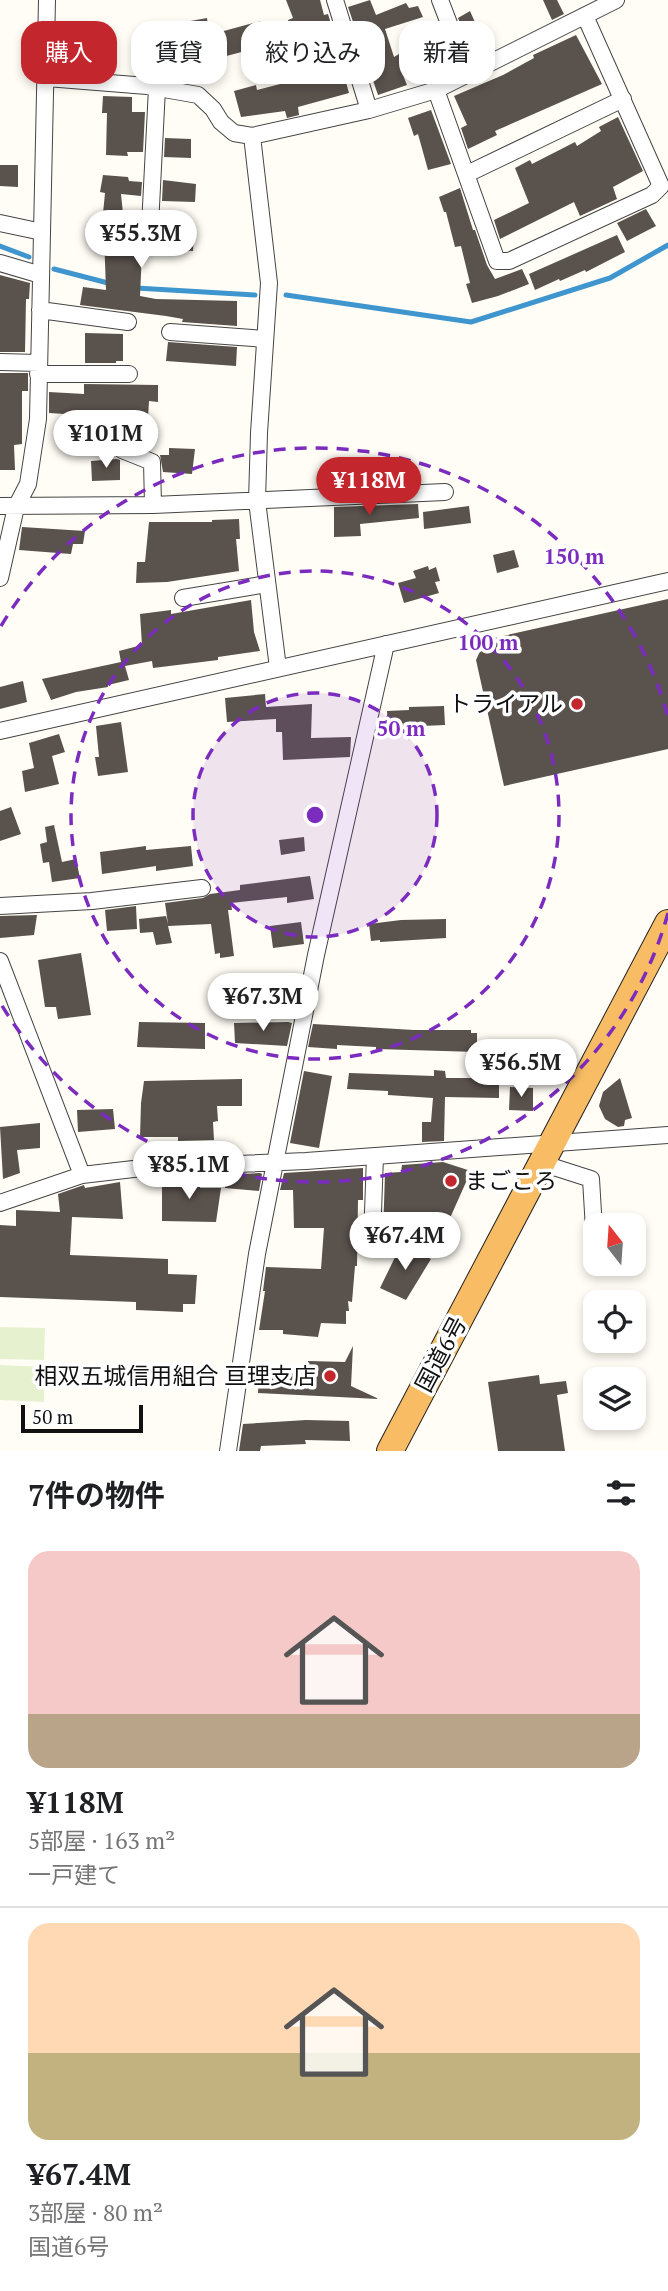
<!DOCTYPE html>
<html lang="ja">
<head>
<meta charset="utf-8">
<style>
  :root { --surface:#fff; --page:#f2f2f2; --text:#202124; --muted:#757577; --line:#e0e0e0; --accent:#c4262e }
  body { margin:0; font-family:"PT Serif","Noto Sans JP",serif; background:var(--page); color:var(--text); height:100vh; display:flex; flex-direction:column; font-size:26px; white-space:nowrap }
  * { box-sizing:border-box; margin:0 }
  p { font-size:23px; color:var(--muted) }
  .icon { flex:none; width:38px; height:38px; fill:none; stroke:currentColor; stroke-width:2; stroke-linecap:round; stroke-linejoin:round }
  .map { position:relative; height:1451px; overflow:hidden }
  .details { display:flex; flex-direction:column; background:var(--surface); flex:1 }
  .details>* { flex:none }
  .banner { position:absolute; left:21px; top:21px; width:626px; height:63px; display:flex; gap:14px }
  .needle { width:46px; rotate:343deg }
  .buttons { position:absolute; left:583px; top:1213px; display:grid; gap:14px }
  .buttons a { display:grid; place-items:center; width:63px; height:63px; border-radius:14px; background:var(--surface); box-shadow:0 4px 10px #0003; font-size:35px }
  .scale { position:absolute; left:21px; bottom:18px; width:122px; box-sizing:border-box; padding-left:7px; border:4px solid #111; border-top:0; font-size:19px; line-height:24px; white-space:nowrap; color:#111; -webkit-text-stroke:5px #fff; paint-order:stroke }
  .price { position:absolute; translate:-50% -60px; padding:0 16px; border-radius:24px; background:#fff; color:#222; font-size:23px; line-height:46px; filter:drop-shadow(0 2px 4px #0008) }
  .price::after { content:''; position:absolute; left:50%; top:42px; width:21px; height:16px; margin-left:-10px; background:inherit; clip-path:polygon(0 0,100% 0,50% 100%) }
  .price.on { background:var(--accent); color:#fff }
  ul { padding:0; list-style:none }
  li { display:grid; align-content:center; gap:14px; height:371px; padding:0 28px }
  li+li { border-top:2px solid var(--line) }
  li span { display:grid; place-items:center; height:217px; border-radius:21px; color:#555 }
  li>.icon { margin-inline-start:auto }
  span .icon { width:126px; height:126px; fill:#fffc; stroke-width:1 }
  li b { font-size:30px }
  h2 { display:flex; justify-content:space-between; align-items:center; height:84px; padding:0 28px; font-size:30px }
  .tag { padding:0 24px; border-radius:21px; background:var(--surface); box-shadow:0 4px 10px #0003; font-size:24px; line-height:63px }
  .tag.on { background:var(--accent); color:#fff }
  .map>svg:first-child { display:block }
  .pitch { fill:#e6f2cf }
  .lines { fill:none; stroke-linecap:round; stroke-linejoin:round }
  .stream { stroke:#3f96cf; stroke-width:5 }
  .building { fill:#5a524d }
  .minor-casing { stroke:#444; stroke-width:18 }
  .trunk-casing { stroke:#222; stroke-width:28 }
  .minor { stroke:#fff; stroke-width:16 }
  .trunk { stroke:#f7bc64; stroke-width:26 }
  .ring { fill:none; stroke:#7b2cbf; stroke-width:3.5; stroke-dasharray:12 9 }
  .poi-dot { fill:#c4262e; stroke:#fff; stroke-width:2.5 }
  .labels { text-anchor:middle; stroke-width:7; stroke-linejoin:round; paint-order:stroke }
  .poi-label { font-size:23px; fill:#111; stroke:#fff; text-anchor:end }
  .street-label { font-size:23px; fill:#111; stroke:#fff }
  .centre { fill:#7b2cbf; stroke:#fff; stroke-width:3.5 }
  .ring-label { font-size:21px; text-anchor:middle; font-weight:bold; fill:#7b2cbf; stroke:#fff; stroke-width:7; stroke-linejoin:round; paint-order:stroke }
</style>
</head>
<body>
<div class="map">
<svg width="668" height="1451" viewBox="0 0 668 1451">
  <rect width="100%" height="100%" fill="#fffdf5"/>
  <path class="pitch" d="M0,1327L45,1328L44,1360L0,1359Z
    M0,1365L45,1367L44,1402L0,1400Z"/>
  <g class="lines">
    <path class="stream" d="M0,246L29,257
      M54,269L112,284
      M136,288L255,295
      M286,295L471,322L610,278L668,245"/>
  </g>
  <path class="building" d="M286,0H320L324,15L328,14L342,59L340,60L349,93L298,107L299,115L287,118L285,111L241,117L234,91L256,85L257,90L288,82L282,51L298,47L288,20L293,18Z
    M370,0L376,15L406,3L409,8L418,6L423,17L385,29L394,57L431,35L432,37L441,32L448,49L435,54L438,60L403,75L407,85L378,95L348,7Z
    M543,0H557L564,14L552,20Z
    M470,11L478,29L465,35L458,18Z
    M207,18L209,35L261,21L269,45L211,60L188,63L185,22Z
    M576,35L602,84L495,131L497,135L468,149L461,128L467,125L454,96L503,75L534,58L533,55Z
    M103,96L132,97V112H145L143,152H127L128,156L106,155L107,113H102Z
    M431,110L451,164L428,170L418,134L414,136L408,118Z
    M618,117L643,171L613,187L617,199L580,216L574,202L500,239L494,220L529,203L515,168L530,160L532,164L575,142L577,146L601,131L599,127Z
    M165,138L191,139V158L164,157Z
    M0,165H18V187L0,186Z
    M103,175L128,177L129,181L142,182L141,196L121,194L124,223L132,224L131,252H142L140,296L156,299L237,301V326L182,322L183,319L166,316L80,305L83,287L106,290L104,234H101L105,193L100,192Z
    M163,180L196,184L195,202L162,201Z
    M460,188L473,230H475L487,265L495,279L522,269L529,284L498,296L472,303L466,284L470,283L461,246L455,247L446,212H444L439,197Z
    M646,209L656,226L627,241L617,223Z
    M163,228L194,230L193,251L161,249Z
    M617,235L625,252L586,272L585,270L560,281L559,279L535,290L529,274Z
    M0,275L30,283L29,299H26L25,352H0Z
    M85,333L123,334V361H116V363H85Z
    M168,342L237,347L236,366L166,361Z
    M0,373H28V391H22V444L14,445L15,470H0Z
    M84,384L158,385V402L149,401L147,435H119V440L78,437L80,415L49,413V392L84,394Z
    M169,448L195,449L192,474L163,472L160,455H169Z
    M117,459L120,460V480L92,481L91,461Z
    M418,504L419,518L360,524L361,536L334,537V507Z
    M469,506L471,523L424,529L423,512Z
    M239,519L240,539H236L239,571L167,582L136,583L137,562H145L149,522H212V520Z
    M22,527L85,531L83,544H73L71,554L19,550Z
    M514,550L519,567L497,573L493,555Z
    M428,566L429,570L436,567L440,581L435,582L439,593L404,603L398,583L416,578L413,571Z
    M668,599V749L504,786L476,660L485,640Z
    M251,600L254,632L260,651L218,657V660L153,668L152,661L125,666L129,680L108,685V687L76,692L51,700L42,679L121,662L119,651L142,645L140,614L171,610V614Z
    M23,681L27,702L0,709V687Z
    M265,694L266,707L312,704L311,738L351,737L350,757L283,760L282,732H276V719L227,722L225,698Z
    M444,706L445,725L400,727V735H388L387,711L409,710V707Z
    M121,722L128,772L98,776L95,757H99L96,726Z
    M59,734L65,752L52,756L59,784L25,792L22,771L34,768L29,743Z
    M11,807L21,834L0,841V811Z
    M54,825L62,862L76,859L80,878L52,882L49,862L43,863L40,844L47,842L45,827Z
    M304,837L305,851L281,855L279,840Z
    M146,846V850L191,846L193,866L156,871V866L102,874L100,852Z
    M310,876L314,899L287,903V897L231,903L232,910H228L234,956L220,958V953L215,954L211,924L168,926L172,943L156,945L153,932L140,933L139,919L166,916L168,924L165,903L203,898L210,894L240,890V885Z
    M136,906L137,929L107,931L105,910Z
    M37,915L34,935L0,938V916Z
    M446,919V938L380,942V940L371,941L369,924L401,920Z
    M301,922L304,944L273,948L270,926Z
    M81,953L91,1015L58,1019L56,1007H45L38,960Z
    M139,1022L205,1023V1049L137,1047Z
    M288,1022L292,1023L287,1046L235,1043L234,1023Z
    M313,1024L414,1030H471V1033H477V1052L376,1049V1047L337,1045V1049L308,1047Z
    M434,1070L445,1071L446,1078H494V1083H499V1098L445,1097L444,1141L422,1142V1122H431L433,1098L388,1095V1091L347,1089L349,1073L434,1076Z
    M304,1071L332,1076L319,1148L290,1143Z
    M620,1078L632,1118L625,1120L624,1126L618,1127L605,1119L599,1106L603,1092Z
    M242,1079V1106H217L218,1121L213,1122L214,1140L178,1141V1137H140L141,1103L144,1081Z
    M510,1087L533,1088V1111L509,1110Z
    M113,1109L115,1129L78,1132L77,1110Z
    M40,1123V1148L17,1150L20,1173L3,1179L0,1127Z
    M443,1162L471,1171L450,1218V1240L402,1243L406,1235H383L385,1173L401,1172L402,1165Z
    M363,1168V1200H358L357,1266H355L352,1302L348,1301L349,1311H346V1324L321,1323L318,1337L283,1334V1330H259L265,1291H263L266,1267L321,1269L324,1228H294L293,1190H280L284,1173Z
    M260,1173L262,1174L259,1191L225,1188L226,1175Z
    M200,1176V1188H221L216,1222L162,1221V1178Z
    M120,1182L123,1219L72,1217L70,1255L168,1259V1274L197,1275L195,1304H183V1312L136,1310V1302L0,1297V1225L16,1226V1210L60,1212L58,1194L84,1185L85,1188Z
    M401,1245L431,1259L406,1300L380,1288Z
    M353,1346L351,1386L379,1399L258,1393L259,1370L308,1373V1361L345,1362Z
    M539,1375L540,1384L566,1381L568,1393L557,1395L565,1451H498L488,1382Z
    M306,1420L349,1421L350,1441L305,1440L306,1444L261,1446L260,1451H239L243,1424Z"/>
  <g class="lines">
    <g class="minor-casing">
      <path id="minor" d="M335,0L369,110
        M440,0L468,73
        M47,78L147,86L198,95L213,109L221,122L234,133L252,136L369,110L436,90L616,0
        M436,90L497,261H509L652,195L661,186L585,16
        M252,136L269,283L259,433L257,501L278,668
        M467,174L623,99
        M0,223L42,232
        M150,226L157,88
        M0,263L41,275
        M40,310L128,322
        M170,332L265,339
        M0,362L39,363
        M38,374H129
        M122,450L152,462L153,505
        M0,506L153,505L445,492
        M0,578L16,507L28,484L38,419L47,0
        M183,598L267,584
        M0,731L668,581
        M0,906L92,901L202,888
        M0,961L82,1175
        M541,1163L591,1179L595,1246
        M0,1203L82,1175L142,1168L306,1161L668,1135
        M372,1240L375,1156
        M228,1451L257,1254L316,955L386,644"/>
    </g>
    <g class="trunk-casing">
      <path id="trunk" d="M390,1451L668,923"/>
    </g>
    <use href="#minor" class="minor"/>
    <use href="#trunk" class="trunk"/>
  </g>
  <circle cx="315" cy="815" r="122" fill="#7b2cbf" fill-opacity=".12"/>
  <g class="ring">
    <circle cx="315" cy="815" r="122"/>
    <circle cx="315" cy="815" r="244"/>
    <path d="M668 913A366 366 0 0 1 1 1004M1 626A366 366 0 0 1 668 717"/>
  </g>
  <g class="poi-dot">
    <circle cx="577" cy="704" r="7"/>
    <circle cx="451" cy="1181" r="7"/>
    <circle cx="330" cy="1376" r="7"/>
  </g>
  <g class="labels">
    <g class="poi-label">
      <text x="563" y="712">トライアル</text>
      <text x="465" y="1189" text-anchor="start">まごころ</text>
      <text x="316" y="1384">相双五城信用組合 亘理支店</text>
    </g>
    <g class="street-label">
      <text transform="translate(441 1354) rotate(-62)" y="8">国道6号</text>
    </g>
  </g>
  <circle cx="315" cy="815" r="10" class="centre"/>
  <g class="ring-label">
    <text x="574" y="564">150 m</text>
    <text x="488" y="650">100 m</text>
    <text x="401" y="736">50 m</text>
  </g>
</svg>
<div class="buttons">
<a><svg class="needle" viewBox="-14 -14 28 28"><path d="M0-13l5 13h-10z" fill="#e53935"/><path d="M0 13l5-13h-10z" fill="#757577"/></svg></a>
<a><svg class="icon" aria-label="locate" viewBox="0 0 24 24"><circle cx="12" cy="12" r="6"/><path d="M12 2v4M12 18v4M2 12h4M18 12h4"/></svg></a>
<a><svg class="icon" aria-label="layers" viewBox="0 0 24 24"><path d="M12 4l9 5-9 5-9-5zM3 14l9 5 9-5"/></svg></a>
</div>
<div class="scale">50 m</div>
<b class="price" style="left:141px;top:270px">¥55.3M</b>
<b class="price" style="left:106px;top:470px">¥101M</b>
<b class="price on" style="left:369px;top:517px">¥118M</b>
<b class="price" style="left:263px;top:1033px">¥67.3M</b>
<b class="price" style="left:521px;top:1099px">¥56.5M</b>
<b class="price" style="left:189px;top:1201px">¥85.1M</b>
<b class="price" style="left:405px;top:1272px">¥67.4M</b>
<div class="banner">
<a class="tag on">購入</a>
<a class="tag">賃貸</a>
<a class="tag">絞り込み</a>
<a class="tag">新着</a>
</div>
</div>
<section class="details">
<h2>7件の物件<svg class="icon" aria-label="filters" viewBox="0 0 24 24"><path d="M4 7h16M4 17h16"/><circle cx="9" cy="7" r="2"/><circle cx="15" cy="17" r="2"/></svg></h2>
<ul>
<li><span style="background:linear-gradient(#f6c9c9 75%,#b9a48a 0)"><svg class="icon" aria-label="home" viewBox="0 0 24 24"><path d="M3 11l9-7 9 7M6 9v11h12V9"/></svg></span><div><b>¥118M</b><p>5部屋 · 163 m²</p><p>一戸建て</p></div></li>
<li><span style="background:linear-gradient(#ffd9b3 60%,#c2b280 0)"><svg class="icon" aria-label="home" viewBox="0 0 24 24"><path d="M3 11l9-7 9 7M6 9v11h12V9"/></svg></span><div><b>¥67.4M</b><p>3部屋 · 80 m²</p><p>国道6号</p></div></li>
</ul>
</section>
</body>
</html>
